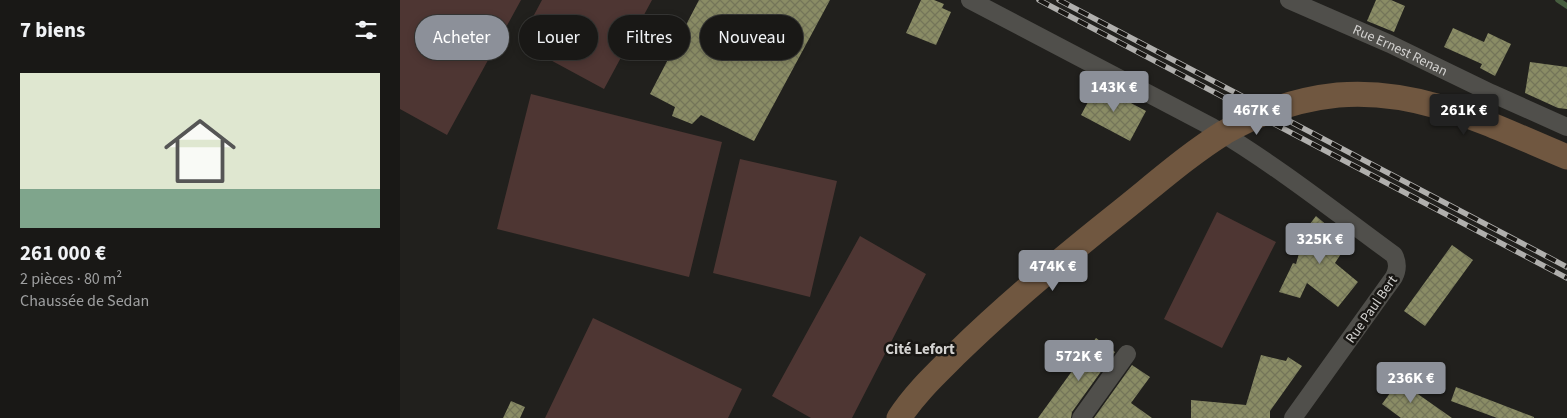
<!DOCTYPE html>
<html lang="fr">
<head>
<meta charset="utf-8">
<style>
  :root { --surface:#191816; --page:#262523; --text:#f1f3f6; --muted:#9fa0a1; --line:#373735; --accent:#8c9099 }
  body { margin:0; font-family:"Source Sans 3",sans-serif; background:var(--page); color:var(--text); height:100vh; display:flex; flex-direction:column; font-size:19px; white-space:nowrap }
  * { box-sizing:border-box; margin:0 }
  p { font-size:16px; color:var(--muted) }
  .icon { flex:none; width:28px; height:28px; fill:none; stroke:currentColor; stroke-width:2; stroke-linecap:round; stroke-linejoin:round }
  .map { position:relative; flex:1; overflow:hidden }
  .side { display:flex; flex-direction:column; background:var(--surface); width:400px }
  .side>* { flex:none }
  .banner { position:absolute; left:15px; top:15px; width:475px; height:45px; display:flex; gap:10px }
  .price { position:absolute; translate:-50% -42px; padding:0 11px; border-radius:5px; background:var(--accent); color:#fff; font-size:16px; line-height:32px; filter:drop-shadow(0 1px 2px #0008) }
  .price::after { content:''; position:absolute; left:50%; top:30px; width:15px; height:11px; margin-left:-8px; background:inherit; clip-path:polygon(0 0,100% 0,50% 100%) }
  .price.on { background:#222; color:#fff }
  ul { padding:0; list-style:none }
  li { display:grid; align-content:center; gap:10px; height:265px; padding:0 20px }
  li span { display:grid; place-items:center; height:155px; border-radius:0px; color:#555 }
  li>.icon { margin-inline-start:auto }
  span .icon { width:90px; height:90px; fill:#fffc; stroke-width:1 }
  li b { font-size:21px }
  h2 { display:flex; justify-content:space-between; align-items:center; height:60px; padding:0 20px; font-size:21px }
  .pill { padding:0 18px; border-radius:22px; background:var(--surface); box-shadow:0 2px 8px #0003,0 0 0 1px var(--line); font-size:18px; line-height:45px }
  .pill.on { background:var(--accent); color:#fff }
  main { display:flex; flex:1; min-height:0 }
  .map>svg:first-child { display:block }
  .green { fill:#4e3633 }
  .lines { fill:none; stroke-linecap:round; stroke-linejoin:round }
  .stream { stroke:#475d3f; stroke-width:5.5 }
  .building { fill:url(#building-cross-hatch) }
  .minor { stroke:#504f4b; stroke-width:18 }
  .secondary { stroke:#705740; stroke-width:25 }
  .rail-casing { stroke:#b0afad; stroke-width:5.5 }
  .rail { stroke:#181613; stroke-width:4; stroke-dasharray:11; stroke-linecap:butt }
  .labels { text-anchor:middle; stroke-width:5; stroke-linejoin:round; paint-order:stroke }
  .street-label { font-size:14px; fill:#d3d2d0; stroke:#181613 }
  .neighbourhood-label { font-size:15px; font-weight:bold; fill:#d3d2d0; stroke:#181613 }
</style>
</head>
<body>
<main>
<section class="side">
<h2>7 biens<svg class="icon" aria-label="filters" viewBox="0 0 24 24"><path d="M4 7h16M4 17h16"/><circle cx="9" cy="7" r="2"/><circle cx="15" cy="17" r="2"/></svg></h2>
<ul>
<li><span style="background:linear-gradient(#dfe7d0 75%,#7fa58c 0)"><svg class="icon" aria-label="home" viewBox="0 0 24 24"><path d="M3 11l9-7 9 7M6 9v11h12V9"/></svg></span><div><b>261 000 €</b><p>2 pièces · 80 m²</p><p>Chaussée de Sedan</p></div></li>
</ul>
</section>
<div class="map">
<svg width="1167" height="418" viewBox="0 0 1167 418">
  <defs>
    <pattern id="building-cross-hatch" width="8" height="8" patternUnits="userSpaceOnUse" patternTransform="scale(1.25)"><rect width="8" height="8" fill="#8a8c65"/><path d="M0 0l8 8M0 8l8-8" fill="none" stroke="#747559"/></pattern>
  </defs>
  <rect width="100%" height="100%" fill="#21201d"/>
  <path class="green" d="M0,0H121L47,135L0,109Z
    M142,0H252L204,89L119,43Z
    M131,94L322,142L289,277L97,229Z
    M340,159L437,181L410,297L313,273Z
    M817,212L876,242L822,348L764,319Z
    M460,236L526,274L452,418H411L372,396Z
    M193,318L342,389L328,418H145Z"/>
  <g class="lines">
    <path class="stream" d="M1158,0L1167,6"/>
  </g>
  <path class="building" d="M299,0H430L354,141L301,115L292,124L272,116L275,107L250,94Z
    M521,0H534L544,4L542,8L551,12L536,45L506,33Z
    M976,0H991L1005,6L994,32L967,21Z
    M1053,28L1084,42L1088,33L1111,44L1095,76L1080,68L1082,64L1044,47Z
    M1130,62L1167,67V109L1158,108L1125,93Z
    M697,85L746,111L730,141L681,115Z
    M916,216L948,243L935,263L958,282L938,307L907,283L900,298L879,292L893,263L896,264L903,239L900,237Z
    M1052,245L1073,260L1025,326L1004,311Z
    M696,338L715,352L672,412L671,418H638Z
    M861,355L886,361L888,357L902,366L870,411V418H791V400L846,405Z
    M732,365L750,377L731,403L752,418H694Z
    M999,381L1005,385L1052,418H1001L982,404Z
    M1056,387L1134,417V418H1097L1051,401Z
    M111,401L125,407L120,418H103Z"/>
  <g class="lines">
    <g class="minor">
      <path d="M570,0L812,127C876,165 934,211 994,255C998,263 998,269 994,277L893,418"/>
      <path id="s1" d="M889,0L990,44L1091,93L1167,127"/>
      <path d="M681,418L727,354"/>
    </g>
    <path class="secondary" d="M499,418C516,392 536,374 557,353C607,304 660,260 714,217C751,188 786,156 825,132C860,112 899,99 938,95C1022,88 1092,126 1167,157"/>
    <g class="rail-casing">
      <path id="rail" d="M639,0L1167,278
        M659,0L1167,267"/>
    </g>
    <use href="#rail" class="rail"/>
  </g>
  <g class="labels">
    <g class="street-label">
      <text dy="5" stroke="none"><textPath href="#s1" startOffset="122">Rue Ernest Renan</textPath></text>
      <text transform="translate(971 309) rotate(-55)" y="5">Rue Paul Bert</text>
    </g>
    <g class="neighbourhood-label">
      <text x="520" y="354">Cité Lefort</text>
    </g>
  </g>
</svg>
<b class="price" style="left:714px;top:113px">143K €</b>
<b class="price" style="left:857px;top:136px">467K €</b>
<b class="price on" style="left:1064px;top:136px">261K €</b>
<b class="price" style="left:920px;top:265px">325K €</b>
<b class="price" style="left:653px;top:292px">474K €</b>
<b class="price" style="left:679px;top:382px">572K €</b>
<b class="price" style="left:1011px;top:404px">236K €</b>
<div class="banner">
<a class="pill on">Acheter</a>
<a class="pill">Louer</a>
<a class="pill">Filtres</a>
<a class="pill">Nouveau</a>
</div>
</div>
</main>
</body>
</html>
